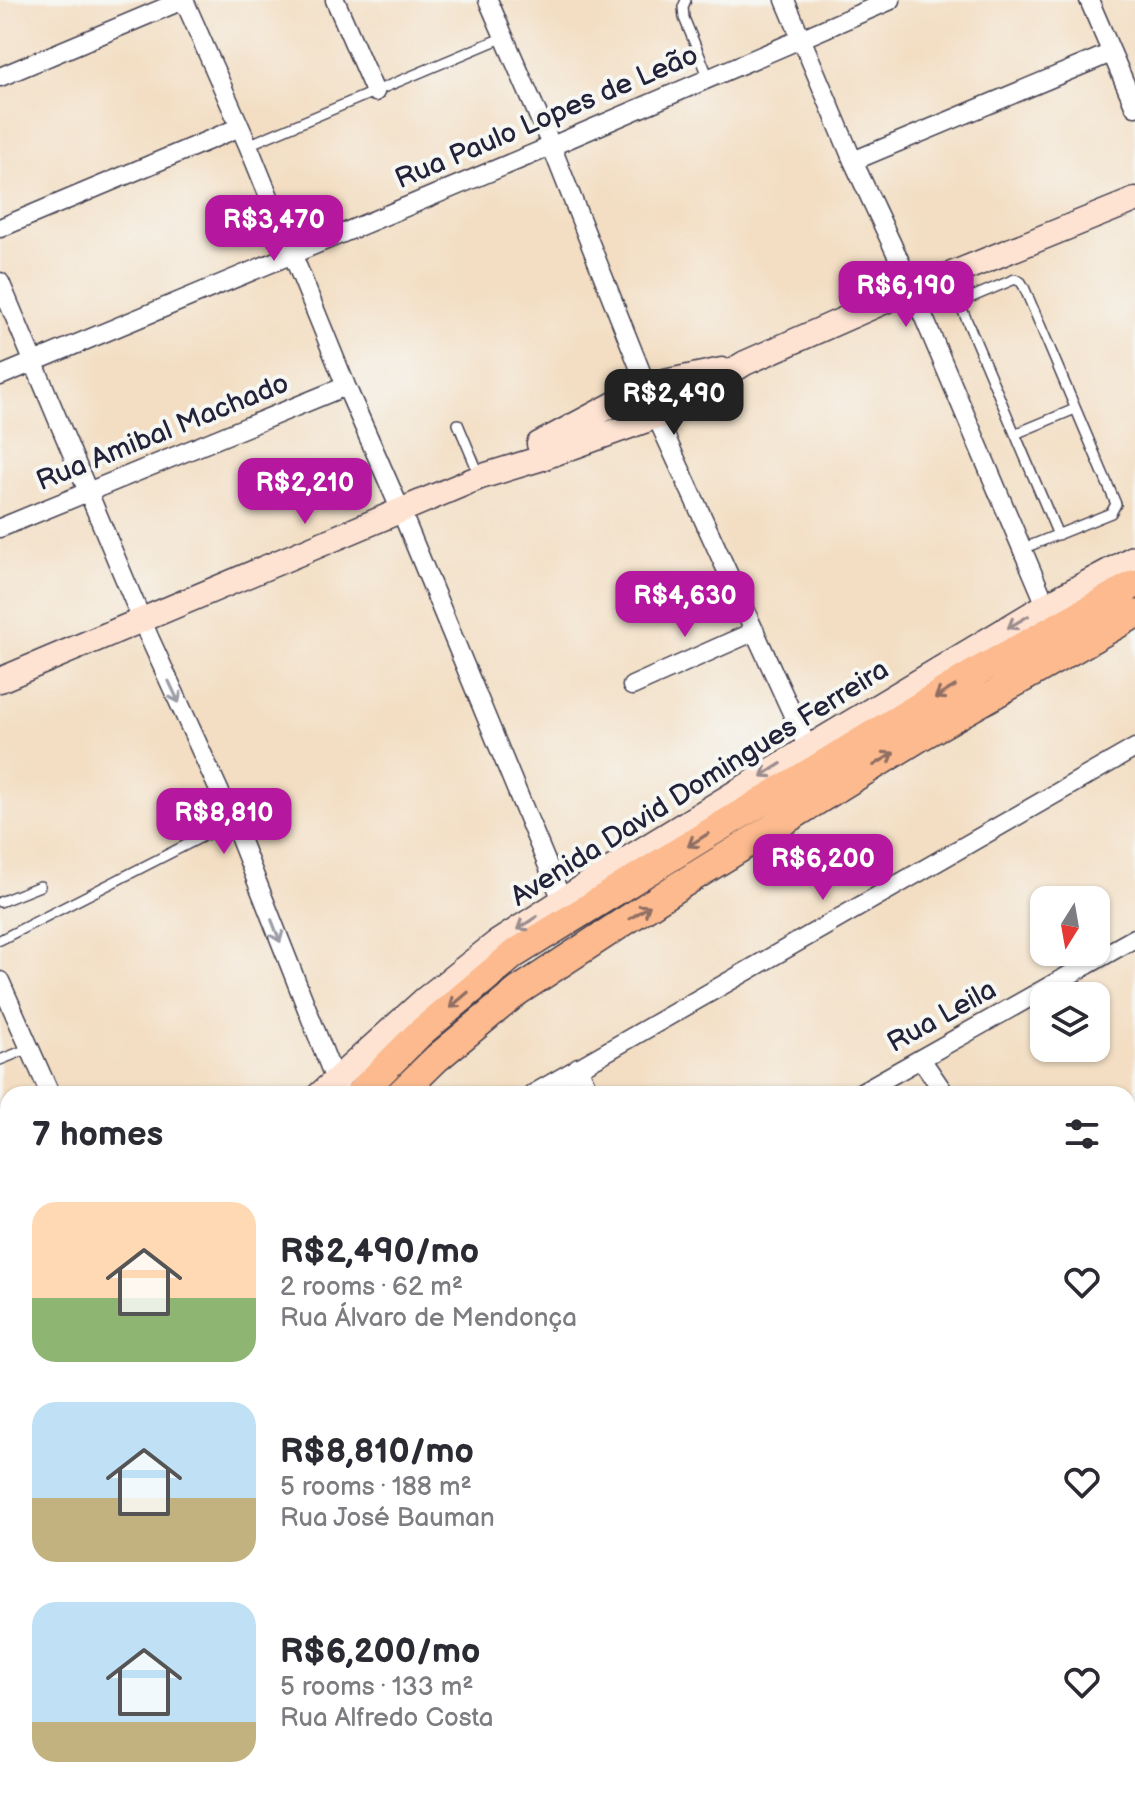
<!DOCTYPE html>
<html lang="en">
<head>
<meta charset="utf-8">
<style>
  :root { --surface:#fff; --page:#f7f7f7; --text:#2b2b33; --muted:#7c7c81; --accent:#b5179e }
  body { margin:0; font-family:"Balsamiq Sans",sans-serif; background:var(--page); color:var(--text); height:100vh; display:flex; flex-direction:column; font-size:30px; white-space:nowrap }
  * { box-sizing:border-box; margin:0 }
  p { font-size:26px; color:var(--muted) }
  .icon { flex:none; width:44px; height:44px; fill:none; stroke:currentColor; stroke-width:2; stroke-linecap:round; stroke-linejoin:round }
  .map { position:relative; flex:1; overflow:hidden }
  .drawer { position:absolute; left:0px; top:1086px; width:1136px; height:714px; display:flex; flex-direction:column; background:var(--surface); border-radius:24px 24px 0 0; box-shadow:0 2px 6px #0004 }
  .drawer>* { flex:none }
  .needle { width:52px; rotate:191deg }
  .buttons { position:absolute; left:1030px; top:886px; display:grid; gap:16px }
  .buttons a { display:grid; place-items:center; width:80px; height:80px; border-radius:16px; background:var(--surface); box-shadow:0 2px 6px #0004; font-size:40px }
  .price { position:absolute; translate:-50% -68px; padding:0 18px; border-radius:16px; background:var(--accent); color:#fff; font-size:26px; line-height:52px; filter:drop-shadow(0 2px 4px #0008) }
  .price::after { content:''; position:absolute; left:50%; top:48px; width:24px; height:18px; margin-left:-12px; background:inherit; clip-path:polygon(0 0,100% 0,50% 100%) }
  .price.active { background:#222; color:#fff }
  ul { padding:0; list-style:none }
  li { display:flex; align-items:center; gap:24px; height:200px; padding:0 32px }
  li span { display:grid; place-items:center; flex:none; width:224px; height:160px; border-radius:24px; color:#555 }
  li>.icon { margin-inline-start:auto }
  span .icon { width:96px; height:96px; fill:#fffc; stroke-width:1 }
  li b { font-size:34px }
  h2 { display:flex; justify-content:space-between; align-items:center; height:96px; padding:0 32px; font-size:34px }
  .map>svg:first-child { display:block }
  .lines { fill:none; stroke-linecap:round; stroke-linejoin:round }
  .lane-casing { stroke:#413e4f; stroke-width:12 }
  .street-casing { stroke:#413e4f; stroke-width:21 }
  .secondary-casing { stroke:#413e4f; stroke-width:27 }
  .primary-casing { stroke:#413e4f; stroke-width:31 }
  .lane { stroke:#fff; stroke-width:9 }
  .street { stroke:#fff; stroke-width:18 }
  .secondary { stroke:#fee3d2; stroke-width:24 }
  .primary { stroke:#fcba8e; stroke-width:28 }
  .oneway { stroke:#9b8c8e }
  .oneway2 { stroke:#9c9ca7 }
  .oneway3 { stroke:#8f6e64 }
  .labels { text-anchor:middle; stroke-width:8; stroke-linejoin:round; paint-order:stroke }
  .street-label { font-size:28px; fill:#22223b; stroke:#f6f6f2 }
</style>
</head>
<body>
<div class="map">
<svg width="1135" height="1799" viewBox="0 0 1135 1799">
  <rect width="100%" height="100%" fill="#f6f6f2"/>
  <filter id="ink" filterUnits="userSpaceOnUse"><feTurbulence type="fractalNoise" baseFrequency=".0125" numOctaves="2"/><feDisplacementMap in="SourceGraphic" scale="16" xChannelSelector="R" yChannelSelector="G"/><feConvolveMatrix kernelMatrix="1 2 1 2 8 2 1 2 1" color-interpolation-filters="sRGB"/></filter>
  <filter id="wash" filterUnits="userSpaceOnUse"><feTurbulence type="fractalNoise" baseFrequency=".006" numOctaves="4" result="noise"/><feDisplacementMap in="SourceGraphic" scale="32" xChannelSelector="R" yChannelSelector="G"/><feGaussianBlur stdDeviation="1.8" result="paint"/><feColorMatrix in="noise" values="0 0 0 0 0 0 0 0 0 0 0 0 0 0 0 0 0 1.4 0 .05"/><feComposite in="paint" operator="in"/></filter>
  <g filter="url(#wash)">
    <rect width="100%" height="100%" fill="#f3dec3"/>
  </g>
  <g filter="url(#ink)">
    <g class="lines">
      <g class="lane-casing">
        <path id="lane" d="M686,0L683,7L684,18L709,78
          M248,145L504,37
          M458,424L479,474
          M1015,434L1075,409
          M1022,549L1111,513L1116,504L1024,287L1021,282L1015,279L965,300L962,304V309L1058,535
          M0,902L40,886
          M0,940L233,821
          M0,1060L30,1048
          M1128,1339L1135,1335"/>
      </g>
      <g class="street-casing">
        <path id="street" d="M184,0L248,145L346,386L401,511L562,900
          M335,0L375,92
          M488,0L551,145L647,387
          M785,0L853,161L902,266L1046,605
          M1089,0L1135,107
          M0,77L183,0
          M853,161L1111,53
          M0,228L240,127
          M0,282L149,637L233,821L335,1080L344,1094
          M0,376L559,143L891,0
          M657,418L808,748
          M0,528L346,386
          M632,686L755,631
          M0,981L50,1094
          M921,1059L945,1094
          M578,1067L590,1094
          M533,1094L1135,748
          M858,1094L1135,938
          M1128,1117L1135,1128
          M1128,1250L1135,1247
          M0,1303L8,1321
          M1128,1643L1135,1668
          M110,1792L112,1799
          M295,1792L297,1799
          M582,1792L584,1799
          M863,1792L865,1799"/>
      </g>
      <g class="secondary-casing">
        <path id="secondary" d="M539,444L650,385L722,370
          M0,680L480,477L539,459L652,418L662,416L670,409L745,363L890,299L1135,200
          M320,1094L425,999L496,943L614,867L808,748L1046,605L1135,557
          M0,1406L8,1399
          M1128,1500L1135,1497
          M0,1698L8,1694"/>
      </g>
      <g class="primary-casing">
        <path id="primary" d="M359,1094L420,1033L514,954L703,837L980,670L1135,584
          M400,1094L437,1058L518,991L677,887L923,735L1135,614
          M0,1443L8,1435
          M0,1492L8,1482"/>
      </g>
      <use href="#lane" class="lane"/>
      <use href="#street" class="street"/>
      <use href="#secondary" class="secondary"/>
      <use href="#primary" class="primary"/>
    </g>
    <defs><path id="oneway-shaft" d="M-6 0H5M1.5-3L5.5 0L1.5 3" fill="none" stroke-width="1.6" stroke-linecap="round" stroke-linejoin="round" transform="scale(2)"/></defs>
    <g class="oneway">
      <use href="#oneway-shaft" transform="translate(1018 622) rotate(149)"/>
      <use href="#oneway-shaft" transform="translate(771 770) rotate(148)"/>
      <use href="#oneway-shaft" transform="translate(527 923) rotate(147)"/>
    </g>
    <g class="oneway2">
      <use href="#oneway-shaft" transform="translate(174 692) rotate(65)"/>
      <use href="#oneway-shaft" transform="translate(276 931) rotate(69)"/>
    </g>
    <g class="oneway3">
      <use href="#oneway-shaft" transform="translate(945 692) rotate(149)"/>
      <use href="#oneway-shaft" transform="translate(884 759) rotate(-32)"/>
      <use href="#oneway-shaft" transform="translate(698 840) rotate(148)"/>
      <use href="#oneway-shaft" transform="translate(640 912) rotate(-33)"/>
      <use href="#oneway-shaft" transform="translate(459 1000) rotate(140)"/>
    </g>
  </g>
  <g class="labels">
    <g class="street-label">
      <text transform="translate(546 116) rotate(-23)" y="10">Rua Paulo Lopes de Leão</text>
      <text transform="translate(162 431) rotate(-22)" y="10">Rua Amibal Machado</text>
      <text transform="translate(699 782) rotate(-32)" y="10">Avenida David Domingues Ferreira</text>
      <text transform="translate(941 1015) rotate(-29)" y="10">Rua Leila</text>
    </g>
  </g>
</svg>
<div class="buttons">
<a><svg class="needle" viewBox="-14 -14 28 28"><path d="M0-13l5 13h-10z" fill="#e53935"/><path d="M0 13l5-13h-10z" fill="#7c7c81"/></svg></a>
<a><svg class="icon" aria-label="layers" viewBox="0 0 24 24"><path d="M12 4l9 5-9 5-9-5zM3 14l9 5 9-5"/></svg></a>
</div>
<b class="price" style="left:274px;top:263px">R$3,470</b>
<b class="price" style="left:906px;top:329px">R$6,190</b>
<b class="price active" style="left:674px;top:437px">R$2,490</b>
<b class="price" style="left:305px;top:526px">R$2,210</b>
<b class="price" style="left:685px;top:639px">R$4,630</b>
<b class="price" style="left:224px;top:856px">R$8,810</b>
<b class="price" style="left:823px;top:902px">R$6,200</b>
<section class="drawer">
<h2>7 homes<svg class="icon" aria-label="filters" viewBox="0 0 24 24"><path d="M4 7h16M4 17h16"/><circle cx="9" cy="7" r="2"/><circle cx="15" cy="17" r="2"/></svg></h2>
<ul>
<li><span style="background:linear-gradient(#ffd9b3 60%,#8fb573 0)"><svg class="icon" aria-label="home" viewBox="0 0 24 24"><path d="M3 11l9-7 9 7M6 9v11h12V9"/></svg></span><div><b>R$2,490/mo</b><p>2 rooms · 62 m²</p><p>Rua Álvaro de Mendonça</p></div><svg class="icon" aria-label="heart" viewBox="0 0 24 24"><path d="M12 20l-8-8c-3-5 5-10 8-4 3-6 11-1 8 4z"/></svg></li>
<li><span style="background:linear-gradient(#bfe0f5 60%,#c2b280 0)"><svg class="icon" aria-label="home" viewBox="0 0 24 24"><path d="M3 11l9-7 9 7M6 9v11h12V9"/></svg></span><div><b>R$8,810/mo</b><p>5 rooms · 188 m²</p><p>Rua José Bauman</p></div><svg class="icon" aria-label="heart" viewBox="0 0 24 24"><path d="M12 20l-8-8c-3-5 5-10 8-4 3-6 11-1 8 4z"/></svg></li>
<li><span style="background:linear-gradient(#bfe0f5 75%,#c2b280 0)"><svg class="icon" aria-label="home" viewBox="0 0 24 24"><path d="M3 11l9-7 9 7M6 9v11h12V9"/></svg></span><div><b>R$6,200/mo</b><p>5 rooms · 133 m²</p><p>Rua Alfredo Costa</p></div><svg class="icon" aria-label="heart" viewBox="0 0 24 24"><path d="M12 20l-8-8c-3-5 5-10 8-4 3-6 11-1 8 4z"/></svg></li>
</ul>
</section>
</div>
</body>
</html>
